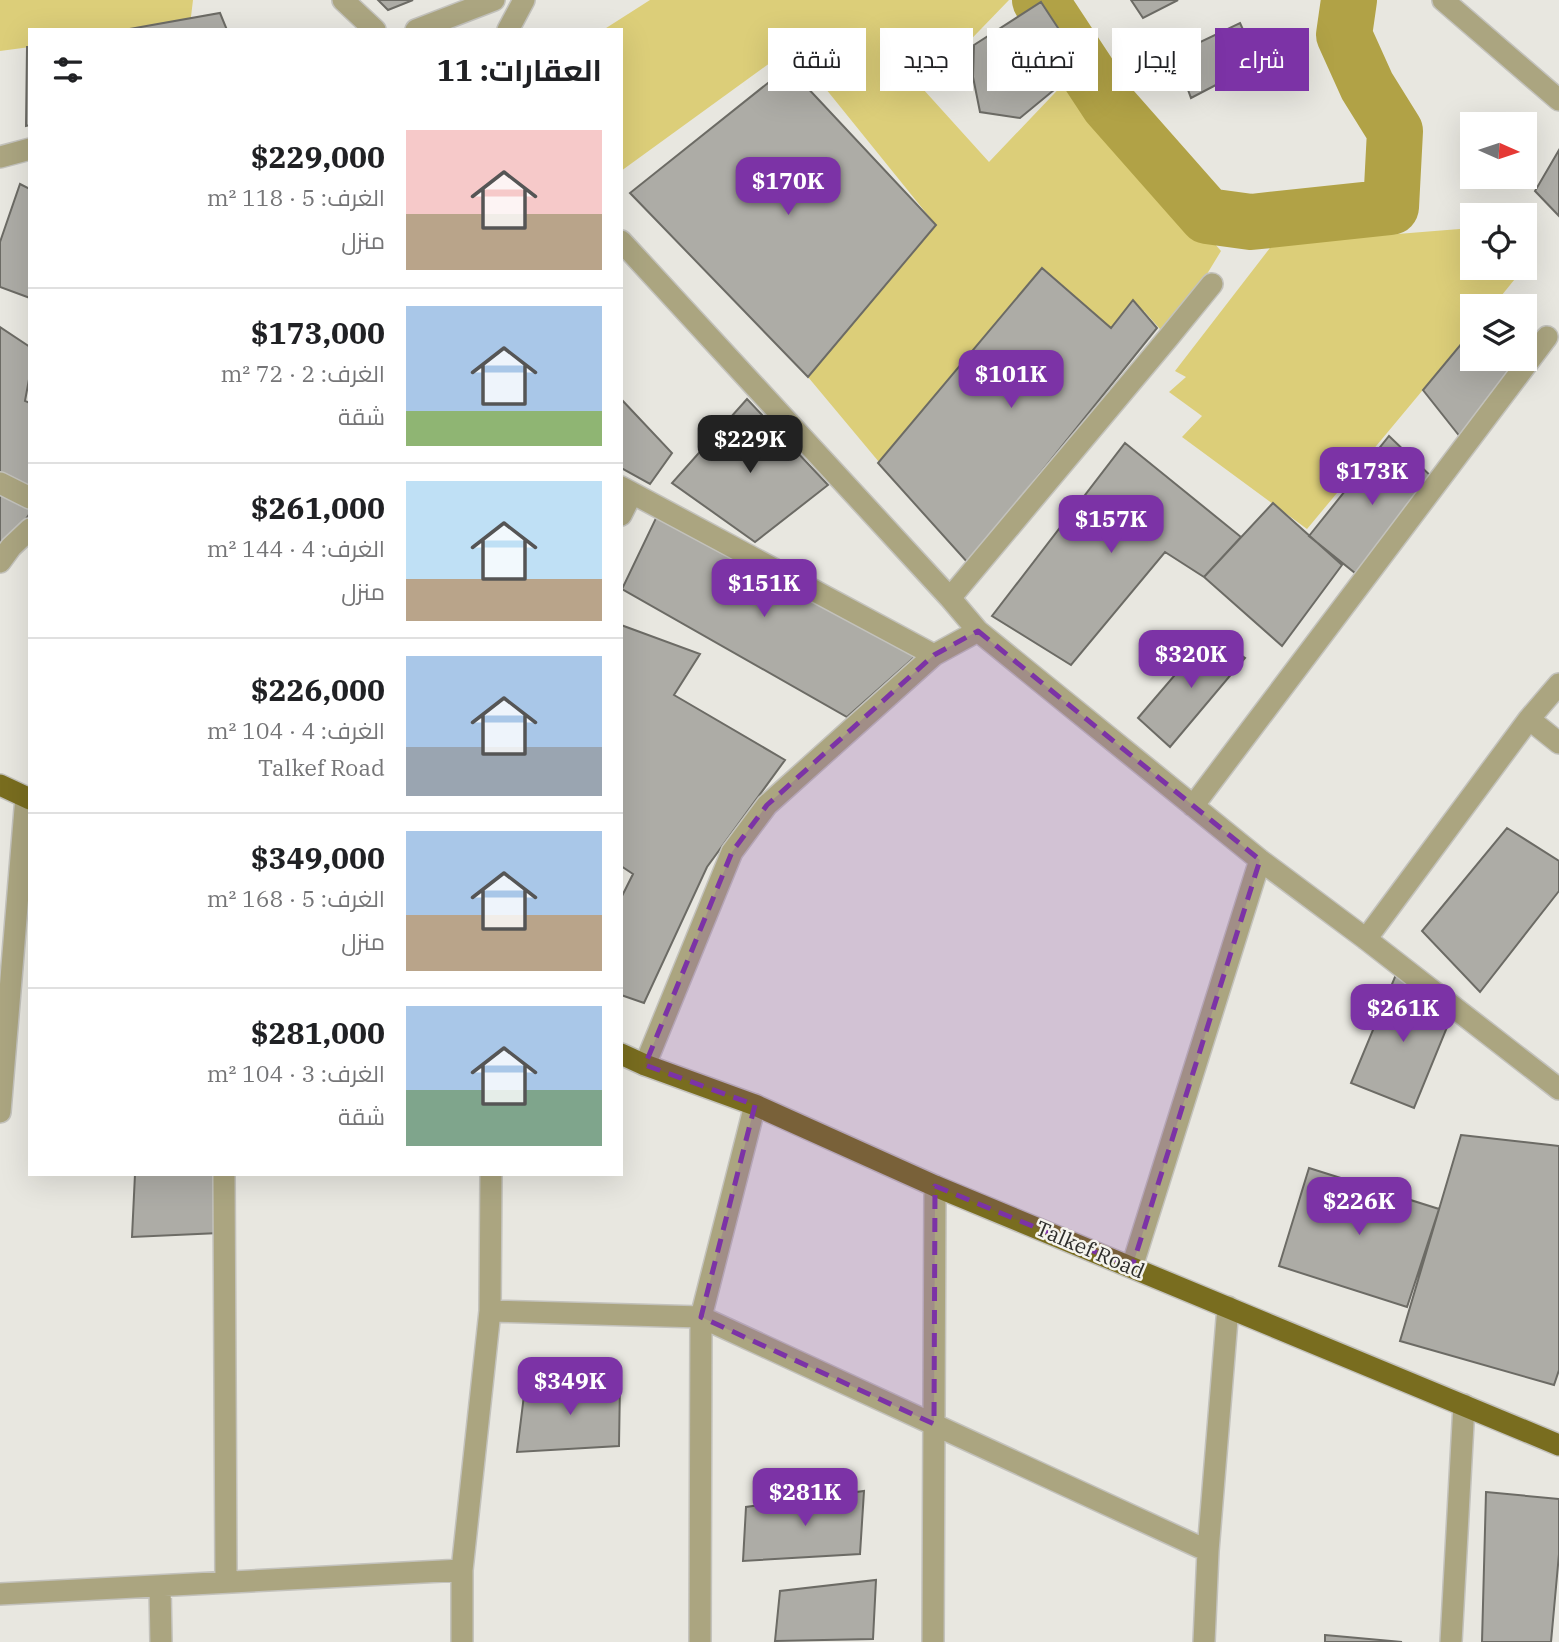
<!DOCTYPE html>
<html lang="ar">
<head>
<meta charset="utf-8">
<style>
  :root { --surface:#fff; --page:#f2f2f2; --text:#202124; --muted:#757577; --line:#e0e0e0; --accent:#7c33a6 }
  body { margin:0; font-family:"IBM Plex Serif",Cairo,serif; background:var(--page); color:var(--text); direction:rtl; height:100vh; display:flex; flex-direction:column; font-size:26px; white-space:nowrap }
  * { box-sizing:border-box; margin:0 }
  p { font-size:23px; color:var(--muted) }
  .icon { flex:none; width:38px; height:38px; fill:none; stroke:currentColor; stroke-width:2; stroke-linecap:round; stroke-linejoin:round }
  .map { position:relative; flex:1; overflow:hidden; direction:ltr }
  .details { position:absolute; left:28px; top:28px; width:595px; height:1148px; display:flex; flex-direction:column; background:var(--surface); border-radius:0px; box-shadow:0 7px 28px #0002; direction:rtl }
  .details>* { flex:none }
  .banner { position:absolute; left:644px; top:28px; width:665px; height:63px; direction:rtl; display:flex; gap:14px }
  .needle { width:46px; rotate:93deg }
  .fabs { position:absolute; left:1460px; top:112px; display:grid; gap:14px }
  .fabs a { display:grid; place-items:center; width:77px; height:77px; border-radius:0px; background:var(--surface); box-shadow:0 7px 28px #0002; font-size:35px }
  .price { position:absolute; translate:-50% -60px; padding:0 16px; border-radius:14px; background:var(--accent); color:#fff; font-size:23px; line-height:46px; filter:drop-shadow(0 2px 4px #0008) }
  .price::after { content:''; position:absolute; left:50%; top:42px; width:21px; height:16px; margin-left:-10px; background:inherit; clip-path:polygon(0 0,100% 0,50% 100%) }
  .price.active { background:#222; color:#fff }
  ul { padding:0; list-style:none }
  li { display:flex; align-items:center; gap:21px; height:175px; padding:0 21px }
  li+li { border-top:2px solid var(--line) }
  li span { display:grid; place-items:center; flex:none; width:196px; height:140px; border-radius:0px; color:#555 }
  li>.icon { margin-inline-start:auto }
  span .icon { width:84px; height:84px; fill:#fffc; stroke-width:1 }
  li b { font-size:30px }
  h2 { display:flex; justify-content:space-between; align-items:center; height:84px; padding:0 21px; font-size:30px }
  .tag { padding:0 24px; border-radius:0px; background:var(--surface); box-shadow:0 7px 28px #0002; font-size:24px; line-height:63px }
  .tag.active { background:var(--accent); color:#fff }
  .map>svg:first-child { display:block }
  .green { fill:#dcce79 }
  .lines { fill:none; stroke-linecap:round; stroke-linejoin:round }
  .river { stroke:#b1a246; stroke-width:56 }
  .building { fill:#adaca6; stroke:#6c6b65; stroke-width:2 }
  .street-casing { stroke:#c3c2bc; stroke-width:24 }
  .primary-casing { stroke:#c3c2bc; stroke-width:24 }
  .street { stroke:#aba580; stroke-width:21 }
  .primary { stroke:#796d1f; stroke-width:21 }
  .marked { fill:#7c33a6; fill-opacity:0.2; stroke:#7c33a6; stroke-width:5; stroke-dasharray:14 9; stroke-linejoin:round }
  .labels { text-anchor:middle; stroke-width:5; stroke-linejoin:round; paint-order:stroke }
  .street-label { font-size:21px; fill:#2e2e2b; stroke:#f5f4ed }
</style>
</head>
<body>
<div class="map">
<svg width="1559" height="1642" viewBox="0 0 1559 1642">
  <rect width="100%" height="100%" fill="#e8e7e0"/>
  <path class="green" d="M0,0H193L190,25L155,30H30V47L0,51Z
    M650,0H1009L923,89L989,162L1070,77L1221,251L1168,338L1144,311L1122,339L889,474L808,377L935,224L792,47L621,171V30H603Z
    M1472,228V268H1521L1523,269L1493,306H1472V331L1307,529L1182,437L1202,416L1169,392L1186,377L1175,371L1273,244Z"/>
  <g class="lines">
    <path class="river" d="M1040,0L1109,105L1207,216L1251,222L1391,207L1395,131L1367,86L1344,35L1349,0"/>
  </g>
  <path class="building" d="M378,0H413L388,10Z
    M1131,0H1178L1143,18Z
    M1041,2L1083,66L1020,118L980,112L973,77L974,45Z
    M220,13L227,30H124Z
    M1240,23L1258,63L1191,98L1175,54Z
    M27,47H30V125L26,126Z
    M788,67L936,225L808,377L630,193Z
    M1559,150V216L1535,191Z
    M20,184L30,189V298L0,287V242Z
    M1042,268L1111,328L1133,300L1157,328L968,563L878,463Z
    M0,327L30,347V374L25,401L30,403V491L0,473Z
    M1472,331V359H1511L1519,367L1461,438L1423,390Z
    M621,399L672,453L650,484L621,468Z
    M747,399L828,485L755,542L672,483Z
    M1389,436L1434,479L1360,577L1309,536Z
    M1125,443L1241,537L1204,577L1165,552L1071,665L992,616Z
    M0,493L30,506V513L8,545L0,541Z
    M1273,503L1342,565L1282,646L1204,577Z
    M657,516L918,654L847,717L622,589Z
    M621,625L700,654L674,695L785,760L707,867L644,1003L621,995V898L633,874L621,866Z
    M1210,634L1245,658L1170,747L1138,718Z
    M1507,828L1559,861V891L1480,992L1422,931Z
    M1397,972L1452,1015L1414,1108L1351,1083Z
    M1461,1135L1559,1146V1370L1554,1385L1400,1341Z
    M1309,1168L1439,1209L1407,1307L1279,1266Z
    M135,1174H220L219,1233L132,1237Z
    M620,1383L619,1446L517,1452L525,1387Z
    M864,1491L860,1554L743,1561L746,1507Z
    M1486,1492L1559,1499V1554L1551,1642H1482Z
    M876,1580L873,1639L775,1641L780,1591Z
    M1325,1635L1402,1642H1325Z"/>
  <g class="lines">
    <g class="street-casing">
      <path id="street" d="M343,0L375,30
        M1443,0L1559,100
        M416,30L494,0
        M508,30L524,0
        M0,157L30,149
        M621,241L950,598L978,631L1260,860L1366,939L1559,1089
        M0,483L30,498
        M621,487L934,655
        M621,515L632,493
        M0,562L11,547L30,529
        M950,598L1168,338L1212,284
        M1529,719L1559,743
        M1193,806L1547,337
        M1366,939L1529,719L1559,684
        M645,1065L732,852L767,805L934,655L978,631
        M0,1112L26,797
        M224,1174L226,1582
        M1132,1267L1260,860
        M490,1311L701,1317L1208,1551
        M160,1586L161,1642
        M0,1594L462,1570
        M462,1642V1570L490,1311L491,1174
        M700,1642L701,1317L755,1105
        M933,1642L935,1186
        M1204,1642L1208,1551L1228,1307
        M1451,1642L1464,1405"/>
    </g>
    <g class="primary-casing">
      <path id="primary" d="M0,785L30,799
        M621,1054L645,1065L755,1105L935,1186L1559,1445"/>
    </g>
    <use href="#street" class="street"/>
    <use href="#primary" class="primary"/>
  </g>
  <path class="marked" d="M978,631L1260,860L1132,1267L935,1186L934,1424L701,1317L755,1105L645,1065L732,852L767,805L934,655Z"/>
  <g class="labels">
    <g class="street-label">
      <text transform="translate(1090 1250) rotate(23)" y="7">Talkef Road</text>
    </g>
  </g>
</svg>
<div class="fabs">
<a><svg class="needle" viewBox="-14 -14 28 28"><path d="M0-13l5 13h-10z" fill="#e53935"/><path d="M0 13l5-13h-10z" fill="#757577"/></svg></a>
<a><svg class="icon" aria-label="locate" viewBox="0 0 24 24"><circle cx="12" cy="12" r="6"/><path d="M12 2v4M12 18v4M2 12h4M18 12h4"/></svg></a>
<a><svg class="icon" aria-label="layers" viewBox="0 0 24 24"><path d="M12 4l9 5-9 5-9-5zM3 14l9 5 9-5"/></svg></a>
</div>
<b class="price" style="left:788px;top:217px">$170K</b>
<b class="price" style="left:1011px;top:410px">$101K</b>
<b class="price active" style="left:750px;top:475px">$229K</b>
<b class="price" style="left:1372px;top:507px">$173K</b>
<b class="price" style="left:1111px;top:555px">$157K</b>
<b class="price" style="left:764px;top:619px">$151K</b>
<b class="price" style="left:1191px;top:690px">$320K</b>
<b class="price" style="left:1403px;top:1044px">$261K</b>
<b class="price" style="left:1359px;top:1237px">$226K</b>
<b class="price" style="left:570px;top:1417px">$349K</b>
<b class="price" style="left:805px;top:1528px">$281K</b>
<div class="banner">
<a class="tag active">شراء</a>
<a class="tag">إيجار</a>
<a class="tag">تصفية</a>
<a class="tag">جديد</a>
<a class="tag">شقة</a>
</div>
<section class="details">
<h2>العقارات: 11<svg class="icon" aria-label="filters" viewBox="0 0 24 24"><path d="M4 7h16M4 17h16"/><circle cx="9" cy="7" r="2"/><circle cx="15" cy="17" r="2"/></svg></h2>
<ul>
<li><span style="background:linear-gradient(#f6c9c9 60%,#b9a48a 0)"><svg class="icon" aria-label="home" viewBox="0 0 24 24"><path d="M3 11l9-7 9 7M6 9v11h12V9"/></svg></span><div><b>$229,000</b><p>الغرف: 5 · 118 m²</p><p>منزل</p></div></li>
<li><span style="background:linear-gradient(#a9c7e8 75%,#8fb573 0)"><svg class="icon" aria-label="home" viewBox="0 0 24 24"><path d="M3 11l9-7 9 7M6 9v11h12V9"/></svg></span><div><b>$173,000</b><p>الغرف: 2 · 72 m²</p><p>شقة</p></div></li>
<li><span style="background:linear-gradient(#bfe0f5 70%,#b9a48a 0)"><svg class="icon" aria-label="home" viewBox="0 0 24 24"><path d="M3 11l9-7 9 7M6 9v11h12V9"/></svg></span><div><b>$261,000</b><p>الغرف: 4 · 144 m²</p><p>منزل</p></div></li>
<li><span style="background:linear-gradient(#a9c7e8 65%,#9aa5b1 0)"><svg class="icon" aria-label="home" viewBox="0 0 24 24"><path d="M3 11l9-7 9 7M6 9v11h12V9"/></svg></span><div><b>$226,000</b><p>الغرف: 4 · 104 m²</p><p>Talkef Road</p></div></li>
<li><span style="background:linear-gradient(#a9c7e8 60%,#b9a48a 0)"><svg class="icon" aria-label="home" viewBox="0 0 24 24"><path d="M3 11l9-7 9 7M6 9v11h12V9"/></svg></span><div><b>$349,000</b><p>الغرف: 5 · 168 m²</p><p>منزل</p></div></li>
<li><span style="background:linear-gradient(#a9c7e8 60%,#7fa58c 0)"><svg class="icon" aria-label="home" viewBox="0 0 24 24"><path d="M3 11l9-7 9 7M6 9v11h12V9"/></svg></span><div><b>$281,000</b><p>الغرف: 3 · 104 m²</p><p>شقة</p></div></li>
</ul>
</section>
</div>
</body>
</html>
